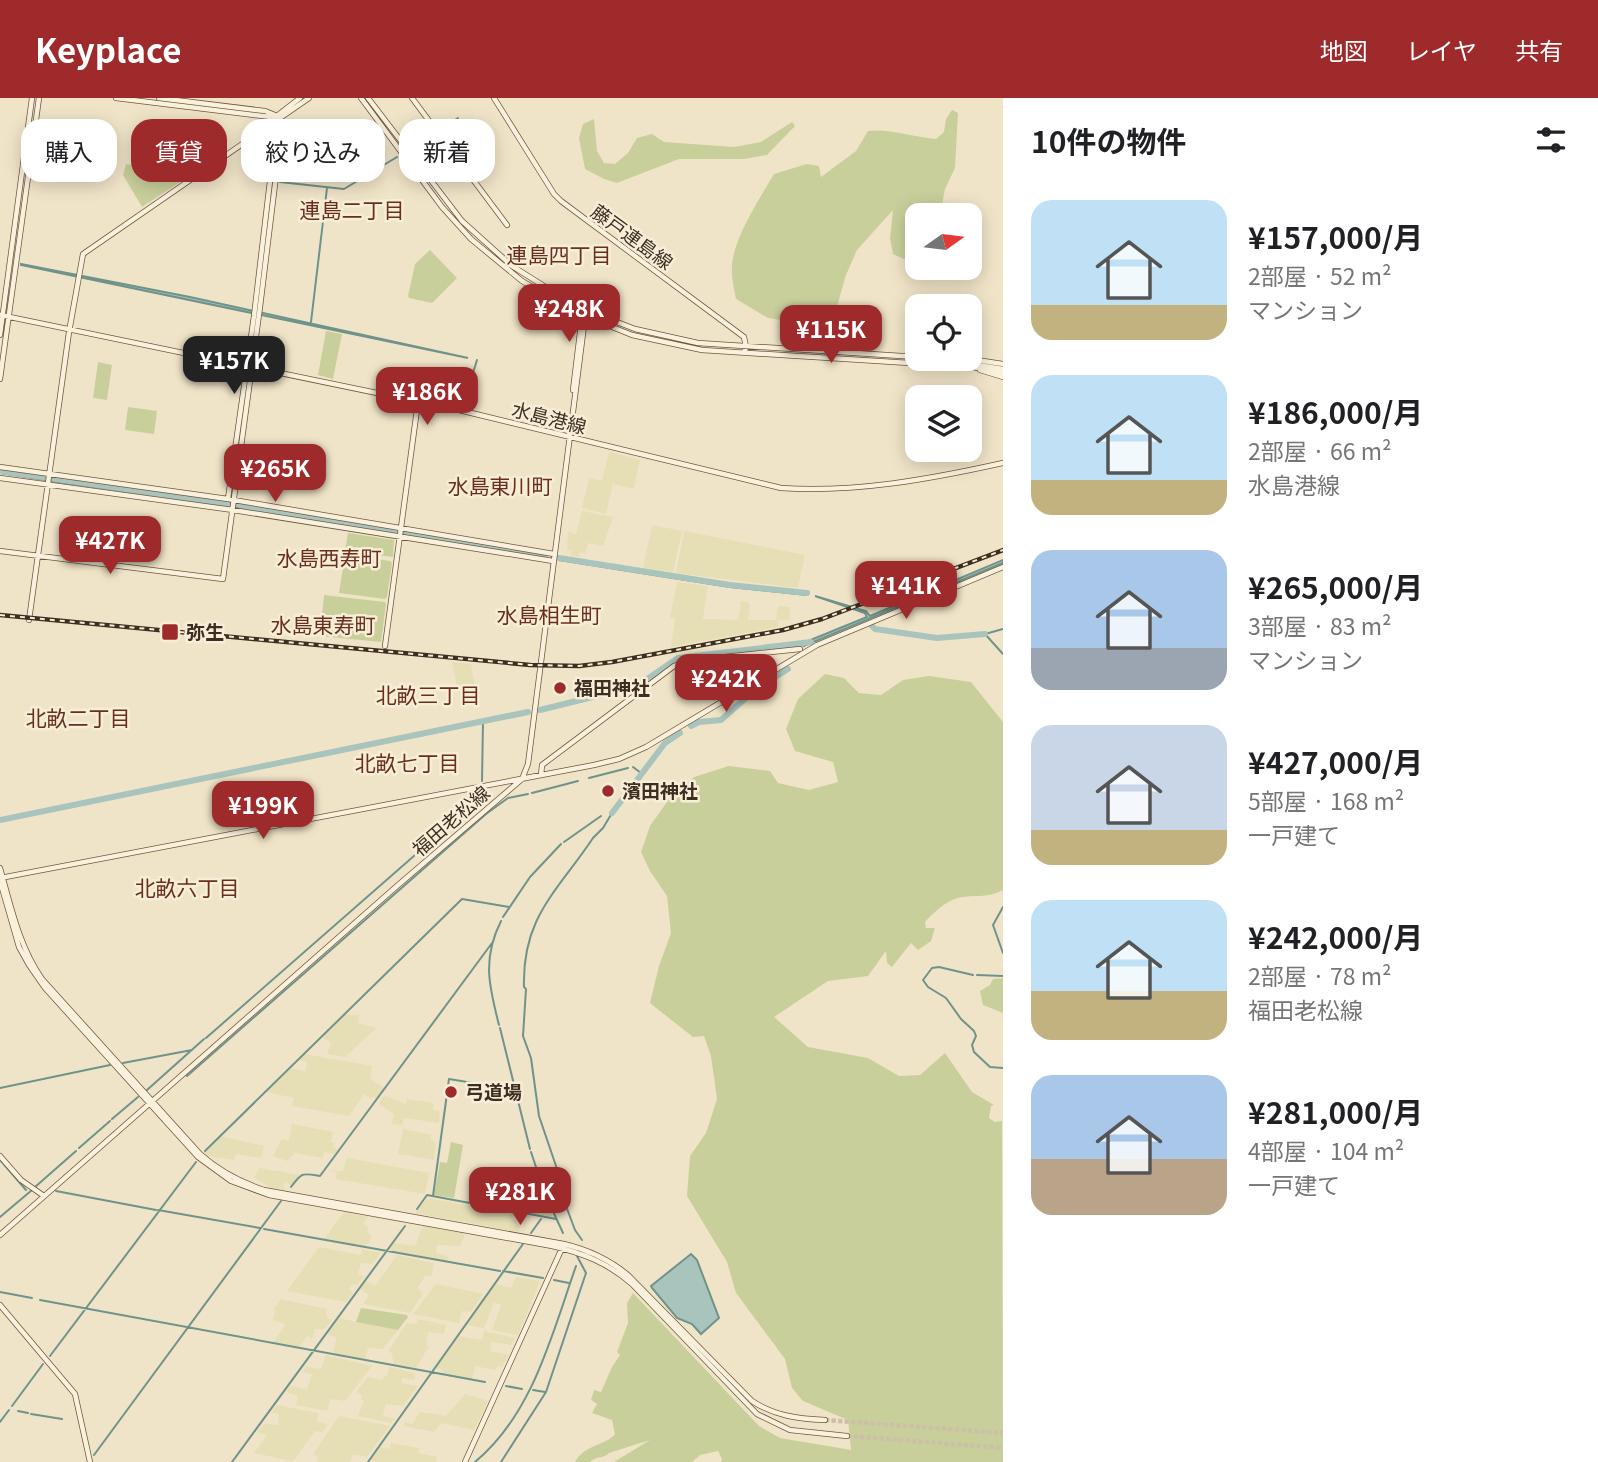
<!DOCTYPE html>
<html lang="ja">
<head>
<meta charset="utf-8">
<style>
  :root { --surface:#fff; --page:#f2f2f2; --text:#202124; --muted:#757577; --accent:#9e2a2b }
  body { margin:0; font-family:Georgia,"Noto Sans JP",serif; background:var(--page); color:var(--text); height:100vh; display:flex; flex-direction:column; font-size:26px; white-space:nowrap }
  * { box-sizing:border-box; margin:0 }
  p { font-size:23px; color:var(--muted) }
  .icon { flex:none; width:38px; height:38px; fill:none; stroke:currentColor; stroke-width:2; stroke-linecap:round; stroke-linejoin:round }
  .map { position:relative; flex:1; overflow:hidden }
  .panel { display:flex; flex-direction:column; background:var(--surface); width:595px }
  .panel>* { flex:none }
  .guide { position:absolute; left:21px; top:21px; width:665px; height:63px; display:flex; gap:14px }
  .needle { width:46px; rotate:76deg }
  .controls { position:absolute; left:905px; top:105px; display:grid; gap:14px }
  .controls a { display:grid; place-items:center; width:77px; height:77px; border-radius:14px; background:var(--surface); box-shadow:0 4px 18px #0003; font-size:35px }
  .price { position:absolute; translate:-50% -60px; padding:0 16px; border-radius:14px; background:var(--accent); color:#fff; font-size:23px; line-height:46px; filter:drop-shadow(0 2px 4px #0008) }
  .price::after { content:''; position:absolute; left:50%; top:42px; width:21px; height:16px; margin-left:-10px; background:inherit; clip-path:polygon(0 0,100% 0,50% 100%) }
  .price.current { background:#222; color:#fff }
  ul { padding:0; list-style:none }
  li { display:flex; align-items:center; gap:21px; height:175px; padding:0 28px }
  li span { display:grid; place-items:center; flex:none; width:196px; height:140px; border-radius:21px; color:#555 }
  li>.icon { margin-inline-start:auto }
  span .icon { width:84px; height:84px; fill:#fffc; stroke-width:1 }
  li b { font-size:30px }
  h2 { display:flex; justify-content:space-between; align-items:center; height:84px; padding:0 28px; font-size:30px }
  .pill { padding:0 24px; border-radius:21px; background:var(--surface); box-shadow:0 4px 18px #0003; font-size:24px; line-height:63px }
  .pill.current { background:var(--accent); color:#fff }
  header { display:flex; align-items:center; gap:42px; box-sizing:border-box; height:98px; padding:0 35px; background:var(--accent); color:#fff }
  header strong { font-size:33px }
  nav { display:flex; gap:38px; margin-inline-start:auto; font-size:24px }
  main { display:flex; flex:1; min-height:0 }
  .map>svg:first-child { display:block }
  .farmland { fill:#e6deb5 }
  .green { fill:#c9cf9b }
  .water { fill:#a9c4bc; stroke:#6f938a; stroke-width:2 }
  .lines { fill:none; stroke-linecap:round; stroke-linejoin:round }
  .stream { stroke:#6f938a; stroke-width:2 }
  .river { stroke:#a9c4bc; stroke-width:6 }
  .secondary-tunnel { stroke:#ccc0a6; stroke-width:4.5; stroke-dasharray:4.5 2; stroke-linecap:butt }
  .secondary-casing { stroke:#6f573f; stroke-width:6 }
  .secondary { stroke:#faf1dc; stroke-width:4.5 }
  .rail-casing { stroke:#3d2e20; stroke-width:4.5 }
  .rail { stroke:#f7eed8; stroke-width:2; stroke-dasharray:5; stroke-linecap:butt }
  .poi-dot { fill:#9e2a2b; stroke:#f7eed8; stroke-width:2.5 }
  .labels { text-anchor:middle; stroke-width:5; stroke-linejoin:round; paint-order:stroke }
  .street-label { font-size:19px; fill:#3d2e20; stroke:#f7eed8 }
  .poi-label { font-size:19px; font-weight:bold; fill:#3d2e20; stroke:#f7eed8; text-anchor:start }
  .neighbourhood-label { font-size:21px; fill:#6b2e1e; stroke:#f7eed8 }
</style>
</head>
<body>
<header>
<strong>Keyplace</strong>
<nav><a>地図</a><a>レイヤ</a><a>共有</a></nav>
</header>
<main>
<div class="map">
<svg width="1003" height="1364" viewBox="0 0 1003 1364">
  <rect width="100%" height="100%" fill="#f0e4c8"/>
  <path class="farmland" d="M609,354L640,362L634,391L613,386L606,416L582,410L589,380L602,383Z
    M582,413L613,419L603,448L588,445L585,456L580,454L579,459L571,458V453L567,452L568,434L576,436Z
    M652,427L682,433L673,474L643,470Z
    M684,433L805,457L798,490L676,475Z
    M677,484L708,488L703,521L738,522L741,503L748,504L750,507L748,522H776L778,508L790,509L789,522H778V529L671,549L675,520H670Z
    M452,564L471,566L477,599L458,595Z
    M345,917H359L358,925L376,930L345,959L327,956L331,945L322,939Z
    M305,956L372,968L370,981L385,990L377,1001L373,999L371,1001L364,996L349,1018L292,1008L294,1000L266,994L291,970L305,973L307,964L299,962Z
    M384,998L406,1006L407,1001L433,1005V1012L440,1013L439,1025L404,1020L402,1027L392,1026L394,1016L378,1006Z
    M292,1026L333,1034L331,1044L335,1045L333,1049L338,1052L335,1056L324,1054L323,1060L295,1055L287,1063L273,1058L282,1041L289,1042Z
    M403,1031L431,1037V1043L436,1044L434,1062L398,1056Z
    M220,1038L264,1048L262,1057L260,1060L236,1056L234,1062L208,1058L204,1054Z
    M347,1060L429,1075L425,1096L335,1081L337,1074L328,1072L343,1073Z
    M260,1070L299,1077L291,1088L286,1084L283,1088L287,1093L271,1090L254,1079Z
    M472,1095L549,1110L553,1119L467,1104Z
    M427,1100L513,1115L512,1121L522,1124L518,1134L415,1115Z
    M344,1114L368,1119L363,1126L369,1129L367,1134L372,1139L366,1148L324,1141Z
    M423,1128L463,1135L465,1138L460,1148L437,1147L436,1155L448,1158L447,1163L388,1152L394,1145L415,1148Z
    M319,1149L361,1157L362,1151L381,1155L372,1166L361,1165L358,1177L364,1178L357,1187L353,1186L349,1191L353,1195L346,1204L287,1193Z
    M397,1157L434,1165L432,1178H425L417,1190L423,1196L410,1215L363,1206L369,1197L360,1191L367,1183L375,1188Z
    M516,1179L540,1183L518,1237L492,1232L501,1207L494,1204L484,1230L466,1227L495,1186L511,1190Z
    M436,1186L483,1196L471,1214L462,1213L459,1225L413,1216Z
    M281,1201L326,1211L327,1220L332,1222L325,1231H315L312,1241L307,1238L299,1249L273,1245L286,1226L272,1222L276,1212H273Z
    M340,1220L356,1224L398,1232L383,1251L368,1250L365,1261L335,1256L333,1253L337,1240L327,1236Z
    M418,1221L446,1227L444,1236L428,1234L426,1247L429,1248L416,1270L394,1266L391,1254L388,1253L407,1225L416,1226Z
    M484,1233L515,1240L511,1247L491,1244L490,1253L509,1257L502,1269L498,1268L495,1272L475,1268L472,1281L443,1276V1272L435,1270L459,1238L482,1242Z
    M326,1257L372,1268L345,1303L331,1301L327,1313L296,1307L298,1298L286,1294L291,1288L307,1291L312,1276L302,1274L306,1269L321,1271Z
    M389,1269L415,1275L414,1282L402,1280L401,1285L418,1288L403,1308L386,1306L383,1318L395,1321L391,1325L358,1318L364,1303L361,1302L362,1297L356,1294L368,1279L383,1282L384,1278H387Z
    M465,1296L488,1303L474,1332L442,1325L434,1334L404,1328V1324L412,1326L420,1314L446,1318Z
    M277,1307L318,1315L317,1323L328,1327L322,1334L315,1333L293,1363L254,1355L267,1337L257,1334L264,1326L278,1327L279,1316L271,1315Z
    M339,1318L390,1328L367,1359L353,1356L350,1364H317L319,1360L313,1356Z
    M391,1345L419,1350L418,1355L437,1359L436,1364H377L371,1362L379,1349L390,1351Z"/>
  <path class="green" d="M952,12L958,15L955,70L945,91L940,117H917V159L904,161L893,156L890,141L893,112L857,152L846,177L831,229L820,232L813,227L768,220L736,201C734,190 731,179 732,167C734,139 760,100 774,76L807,66L819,68L821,79L856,53L868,33C886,30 916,39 936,41L944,34L946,21Z
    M594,21L597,53L604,65L615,66L628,55L637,40L652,36L664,44L734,49L761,44L792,24L795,28L767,57L744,61H679L617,85L604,81L585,71L579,40L583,26Z
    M456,22L481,56L467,67L440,33Z
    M126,66L190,75L191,77L142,109L123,77Z
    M430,152L457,180L432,205L409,200L408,198L415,166Z
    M326,233L342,236L333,281L318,277Z
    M98,264L112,267L107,302L93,300Z
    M128,309L157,313L154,336L125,332Z
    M348,435L394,442L393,459L345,453Z
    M345,456L390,463L392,465L387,499L385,501L339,495Z
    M324,497L385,504L386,506L381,544L320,538Z
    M825,576L844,580L859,595L881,597L903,582L929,578L971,584L1003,624V792C986,801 974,796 958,800C946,803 933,815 925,824L926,830H935L931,843L918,852L911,845L892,869L887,865L886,853L868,878L828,883L774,919L808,949L868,960L899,978L920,977L945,955L972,994L994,1007L991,1008L989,1020L995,1024L1002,1023L1003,1364H721L722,1361L718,1353L700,1357L692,1364H614L650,1342L609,1355C604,1361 595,1358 590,1364H575C585,1346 607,1347 615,1336L612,1322L592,1315L597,1306L591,1302L594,1292L601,1294L612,1269L620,1257L617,1254L628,1225L627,1205L633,1195L759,1328L780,1340L851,1352L848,1322L803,1303L792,1290L785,1261L736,1195L727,1164L687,1098L690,1058L706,1035L717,1001L711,958L704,938L693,939L650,905L659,868L671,835L667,798L650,773L641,754L650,728L669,701L694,679L729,668L770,673L778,685L809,692L838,684L833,664L795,653L786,631L798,601Z
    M1003,880V915L983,907L980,893L990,887L993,881Z
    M451,1044L463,1047L454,1100L434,1097L440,1064L447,1065Z
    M361,1210L407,1217L408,1219L398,1232L356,1224Z"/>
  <path class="water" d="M21,166L190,199L468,260L21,167Z
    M1003,462V465L804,548L803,545L867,519L865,515L815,498L866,513L870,518Z
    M691,1156L697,1162L719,1220L701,1236L692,1226L677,1220L652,1190L651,1188Z"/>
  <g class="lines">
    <path class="stream" d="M439,32L458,20
      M413,49L435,35
      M280,84L344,91L397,59
      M311,224L327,90
      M463,307L477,262
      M0,375L45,382
      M51,383L236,408L530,457
      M559,462L730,489L807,497V495
      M985,536L1003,556
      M985,536L1003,531
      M633,669L641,675
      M589,680L628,670
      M482,683L483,623
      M532,695L578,683
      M564,744L601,718
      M1003,809L993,827L1003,855
      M503,819L530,779L561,746
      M973,877L939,869L932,870L923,882L928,889L946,900L961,921L974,933L976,938L972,947L974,954L990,969L1003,970
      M977,877L1003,878
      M499,927C489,888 482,861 501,823
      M500,930L530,1051
      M206,940L479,701L482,693
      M123,965L192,952
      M187,978L486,716L508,700L528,696
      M0,990L110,967
      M147,992L204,941
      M112,1021L138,999
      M79,1050L110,1023
      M205,1053L462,801L509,809
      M531,1054L545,1096L563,1135
      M1,1063L26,1092
      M35,1089L76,1053
      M291,1089C302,1074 302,1075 320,1078L492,845
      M56,1093L156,1112
      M433,1098L449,981L516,992
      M417,1111L427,1097L556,1121
      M158,1112L260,1130
      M0,1119L32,1092
      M264,1131L500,1173
      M531,1135L541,1121
      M582,1142L575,1132L566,1108L556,1068L539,1018L531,960L523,938L526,891L524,889C522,819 557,794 593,740L603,730L612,715
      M503,1173L543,1180
      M554,1182L569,1185
      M0,1194L32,1200
      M40,1202L485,1284
      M50,1258L196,1064
      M506,1288L522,1291
      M533,1292L545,1294
      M12,1308L43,1266
      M18,1313L28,1315
      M31,1316L62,1321
      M0,1324L9,1312
      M94,1357L281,1103
      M232,1364L405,1128
      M368,1364L523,1146
      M475,1364C533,1316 552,1236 576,1168
      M501,1364L546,1294L586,1175L577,1158"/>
    <path class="river" d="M0,373L237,407L545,458
      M559,460L730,487L807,495
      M872,528L875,531L937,540L985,536
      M540,612L637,588L678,560L811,544
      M691,628L699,624L721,622L756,591L788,571
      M612,715L665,645L680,635
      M0,722L528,614"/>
    <path class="secondary-tunnel" d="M825,1322L1003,1335
      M847,1338L1003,1350"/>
    <g class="secondary-casing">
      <path id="secondary" d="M116,0L271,19L277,24L254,218L228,401
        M361,0L442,109L471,141L522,183L575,214L632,237L702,252L973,269L1003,275
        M368,0L462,123L512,168L576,208L635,231L698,245L917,259
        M412,0L507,127
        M494,0L554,96L561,103L744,239L746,249L744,255
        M278,17L300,0
        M0,217L459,312L781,390C855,395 931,381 1003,365
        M584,230L590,225L601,228
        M0,237L32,0
        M941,261L1003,271
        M970,261L1003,266
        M980,272L1003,279
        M0,281L39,0
        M573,292L582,218
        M0,369L228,401L554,456
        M0,380L233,412L553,463
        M0,453L223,481L260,209L282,29L275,17L265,13L159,0
        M29,522L69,234L83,156L309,0
        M385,548L418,304
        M541,677L542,667L674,568L687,563L800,551
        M0,770C11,809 19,848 42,881L200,1056C219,1073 240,1084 264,1092L564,1146C589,1152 609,1161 629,1178L752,1303C775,1318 799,1321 825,1322
        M0,780L594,667L619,661L646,649L817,547L1003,469
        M0,783L19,849L29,867L45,890L198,1059L231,1083L269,1097L552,1148C583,1155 608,1165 632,1186L757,1316L790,1332L847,1338
        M0,1058L21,1082L44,1098
        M0,1137L397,788L522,681L528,666L586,212
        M0,1207L75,1296L90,1364
        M465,1364L563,1148"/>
    </g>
    <use href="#secondary" class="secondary"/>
    <g class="rail-casing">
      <path id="rail" d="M0,517L530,567L579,568L612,564L783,532L822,521L1003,452"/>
    </g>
    <use href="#rail" class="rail"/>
  </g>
  <g class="poi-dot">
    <rect x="161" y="525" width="18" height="18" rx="3.5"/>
    <circle cx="560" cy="590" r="7"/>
    <circle cx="608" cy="693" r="7"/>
    <circle cx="451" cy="994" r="7"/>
  </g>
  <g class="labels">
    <g class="street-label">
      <text transform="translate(632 139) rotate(36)" y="7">藤戸連島線</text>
      <text transform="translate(549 320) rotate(14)" y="7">水島港線</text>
      <text transform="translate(451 723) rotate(-41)" y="7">福田老松線</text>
    </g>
    <g class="poi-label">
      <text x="186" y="541">弥生</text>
      <text x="574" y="597">福田神社</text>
      <text x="622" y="700">濱田神社</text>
      <text x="465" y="1001">弓道場</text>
    </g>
    <g class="neighbourhood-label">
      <text x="352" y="120">連島二丁目</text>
      <text x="559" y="165">連島四丁目</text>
      <text x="500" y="396">水島東川町</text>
      <text x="329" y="468">水島西寿町</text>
      <text x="549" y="525">水島相生町</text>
      <text x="323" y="535">水島東寿町</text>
      <text x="428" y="605">北畝三丁目</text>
      <text x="78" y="628">北畝二丁目</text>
      <text x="407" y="673">北畝七丁目</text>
      <text x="187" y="798">北畝六丁目</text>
    </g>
  </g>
</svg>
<div class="controls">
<a><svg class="needle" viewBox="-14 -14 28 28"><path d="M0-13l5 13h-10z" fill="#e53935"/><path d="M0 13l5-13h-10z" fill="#757577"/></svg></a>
<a><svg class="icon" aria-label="locate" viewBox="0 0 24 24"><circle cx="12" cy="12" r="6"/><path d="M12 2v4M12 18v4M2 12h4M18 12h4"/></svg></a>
<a><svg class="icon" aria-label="layers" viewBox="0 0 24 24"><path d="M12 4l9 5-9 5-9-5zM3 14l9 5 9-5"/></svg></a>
</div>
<b class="price" style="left:569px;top:246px">¥248K</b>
<b class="price" style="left:831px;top:267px">¥115K</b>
<b class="price current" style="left:234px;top:298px">¥157K</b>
<b class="price" style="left:427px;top:329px">¥186K</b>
<b class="price" style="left:275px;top:406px">¥265K</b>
<b class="price" style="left:110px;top:478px">¥427K</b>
<b class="price" style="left:906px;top:523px">¥141K</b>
<b class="price" style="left:726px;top:616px">¥242K</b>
<b class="price" style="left:263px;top:743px">¥199K</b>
<b class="price" style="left:520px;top:1129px">¥281K</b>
<div class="guide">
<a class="pill">購入</a>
<a class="pill current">賃貸</a>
<a class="pill">絞り込み</a>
<a class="pill">新着</a>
</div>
</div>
<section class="panel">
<h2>10件の物件<svg class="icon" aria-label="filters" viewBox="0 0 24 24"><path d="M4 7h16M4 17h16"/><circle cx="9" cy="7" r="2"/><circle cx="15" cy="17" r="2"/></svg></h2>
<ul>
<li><span style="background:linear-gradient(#bfe0f5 75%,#c2b280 0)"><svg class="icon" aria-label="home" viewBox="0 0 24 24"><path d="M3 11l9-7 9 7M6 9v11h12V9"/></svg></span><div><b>¥157,000/月</b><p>2部屋 · 52 m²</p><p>マンション</p></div></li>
<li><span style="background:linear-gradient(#bfe0f5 75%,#c2b280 0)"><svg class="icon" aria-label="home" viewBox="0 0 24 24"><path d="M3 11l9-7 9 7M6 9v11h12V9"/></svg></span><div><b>¥186,000/月</b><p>2部屋 · 66 m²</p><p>水島港線</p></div></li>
<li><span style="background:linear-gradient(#a9c7e8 70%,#9aa5b1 0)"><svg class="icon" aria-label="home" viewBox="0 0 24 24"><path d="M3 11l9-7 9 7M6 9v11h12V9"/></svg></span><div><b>¥265,000/月</b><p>3部屋 · 83 m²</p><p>マンション</p></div></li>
<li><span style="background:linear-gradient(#c9d6e8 75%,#c2b280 0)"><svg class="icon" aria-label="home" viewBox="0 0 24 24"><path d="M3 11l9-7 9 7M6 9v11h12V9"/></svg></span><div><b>¥427,000/月</b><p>5部屋 · 168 m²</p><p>一戸建て</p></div></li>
<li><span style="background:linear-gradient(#bfe0f5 65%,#c2b280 0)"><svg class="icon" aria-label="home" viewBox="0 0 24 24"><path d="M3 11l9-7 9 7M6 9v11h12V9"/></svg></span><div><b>¥242,000/月</b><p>2部屋 · 78 m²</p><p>福田老松線</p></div></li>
<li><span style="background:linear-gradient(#a9c7e8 60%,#b9a48a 0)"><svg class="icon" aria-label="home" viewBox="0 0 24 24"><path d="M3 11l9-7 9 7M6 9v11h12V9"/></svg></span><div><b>¥281,000/月</b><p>4部屋 · 104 m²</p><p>一戸建て</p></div></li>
</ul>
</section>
</main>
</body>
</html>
